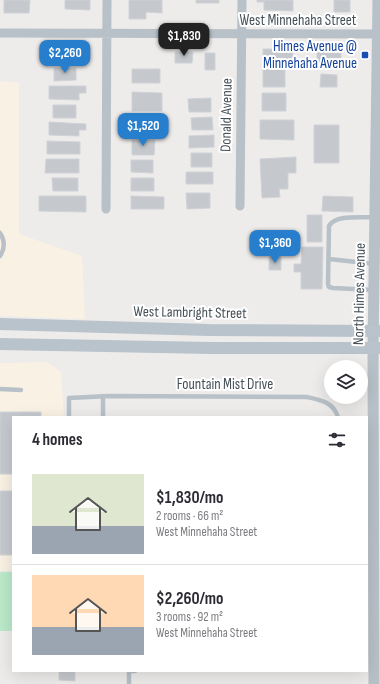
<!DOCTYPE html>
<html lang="en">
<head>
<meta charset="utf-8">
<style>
  :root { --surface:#fff; --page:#f7f7f7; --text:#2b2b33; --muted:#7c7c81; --line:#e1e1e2; --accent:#277ecc }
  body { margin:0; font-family:"Sofia Sans Condensed",sans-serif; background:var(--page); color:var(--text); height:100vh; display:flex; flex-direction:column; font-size:15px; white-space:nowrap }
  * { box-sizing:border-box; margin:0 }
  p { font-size:13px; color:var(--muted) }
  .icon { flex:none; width:22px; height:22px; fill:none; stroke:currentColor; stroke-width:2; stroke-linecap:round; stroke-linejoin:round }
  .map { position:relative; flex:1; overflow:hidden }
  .sheet { position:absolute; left:12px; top:416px; width:356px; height:256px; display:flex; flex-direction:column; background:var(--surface); border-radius:0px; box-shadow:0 4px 16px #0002 }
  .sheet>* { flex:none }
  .tools { position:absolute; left:324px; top:360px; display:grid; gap:8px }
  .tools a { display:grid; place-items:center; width:44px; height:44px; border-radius:50%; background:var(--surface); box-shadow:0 4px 16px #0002; font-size:20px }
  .price { position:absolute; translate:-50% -34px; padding:0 9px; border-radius:8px; background:var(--accent); color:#fff; font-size:13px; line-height:26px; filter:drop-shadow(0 1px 2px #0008) }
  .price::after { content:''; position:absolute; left:50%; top:24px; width:12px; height:9px; margin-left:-6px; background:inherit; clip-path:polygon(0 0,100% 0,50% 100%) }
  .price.active { background:#222; color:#fff }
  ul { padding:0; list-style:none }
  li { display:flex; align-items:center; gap:12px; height:100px; padding:0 20px }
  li+li { border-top:1px solid var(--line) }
  li span { display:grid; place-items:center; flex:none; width:112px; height:80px; border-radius:0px; color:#555 }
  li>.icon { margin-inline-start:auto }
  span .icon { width:48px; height:48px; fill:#fffc; stroke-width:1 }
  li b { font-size:17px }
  h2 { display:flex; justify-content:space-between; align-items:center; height:48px; padding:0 20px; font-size:17px }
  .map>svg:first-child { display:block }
  .commercial { fill:#f9f1e4 }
  .green { fill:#bbe9c9 }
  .building { fill:#c5c9ce; stroke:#cfd2d6 }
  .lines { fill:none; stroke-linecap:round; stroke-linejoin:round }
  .service { stroke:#b7c1c7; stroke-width:4.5 }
  .minor { stroke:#b7c1c7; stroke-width:9 }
  .tertiary { stroke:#b7c1c7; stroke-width:11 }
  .secondary { stroke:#b8c3cc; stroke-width:12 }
  .transit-dot { fill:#1a4fb4; stroke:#fff; stroke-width:1.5 }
  .labels { text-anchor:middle; stroke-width:4; stroke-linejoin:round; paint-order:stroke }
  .street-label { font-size:15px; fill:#455057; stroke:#fff }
  .transit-label { font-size:15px; fill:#164399; stroke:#fff; text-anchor:end }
</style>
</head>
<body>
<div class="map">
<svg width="380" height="684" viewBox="0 0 380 684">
  <rect width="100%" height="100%" fill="#eeebeb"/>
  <path class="commercial" d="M0,81L19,83V234L82,256L85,319L0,316Z
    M47,362L61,372L64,417H13V570L0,571V363Z"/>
  <path class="green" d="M0,572H13V631H0Z"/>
  <path class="building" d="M4,0H30L29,13H4Z
    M65,0H90V10L65,9Z
    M129,0H162V13L146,12V19H129Z
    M196,0H219V3H196Z
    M257,0H293V11L264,10V2H257Z
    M334,0H350V12H334Z
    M263,49H293V64H263Z
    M317,49H341V63H317Z
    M55,50H71V56H78V63H55Z
    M175,52H193L192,63H175Z
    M205,53H215V70H205Z
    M54,68H76V80L54,81Z
    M132,69H160V83H132Z
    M263,69H285V87H263Z
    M321,74L337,75V87H320Z
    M49,86H86V93H79V100L49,99Z
    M132,92L162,93V111H132Z
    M262,93H286V111H262Z
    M211,98V112H189L188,99Z
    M53,105H76V118H53Z
    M156,117V136H131V118Z
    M212,117L213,130H192L191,118Z
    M260,120H294V140L260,139Z
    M49,122L86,124V130H79V136L49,135Z
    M314,125H339V163H314Z
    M214,135V147L189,148V136Z
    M132,140H155L154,155H132Z
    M47,141L80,142V154H47Z
    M191,153H212V167H191Z
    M296,157V173H288V189H279L280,197L262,198L260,159Z
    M46,159H79V173H45Z
    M131,160H153V173L131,172Z
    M186,172H213V184H186Z
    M52,178H78V191H53Z
    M131,178H154V191H131Z
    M186,193H210V208L187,209Z
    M39,196H86V212L39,211Z
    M131,196L164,197V209H131Z
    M323,196L353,197V212L322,211Z
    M307,215H322V242H307Z
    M302,247H323L322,289H301V272H294V264H301Z
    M269,257H281V270H269Z
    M0,412H41V417H13V474H0Z
    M0,491H13V555H0Z
    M59,671H75V681L59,680Z"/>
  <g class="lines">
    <path class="service" d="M374,217C362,218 336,214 329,226L328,284L329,287L333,288L374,290
      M0,233C5,240 5,249 0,256
      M329,259L375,264
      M0,389L21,390
      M103,396V417
      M69,417V398L109,396L307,397C321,400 333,402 338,417
      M129,684V671H135"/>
    <path class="minor" d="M0,33L380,34
      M240,206L242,0
      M106,209L107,0"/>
    <path class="tertiary" d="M374,684L373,348L378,0"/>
    <path class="secondary" d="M0,324L209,330L380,331
      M0,344L211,348H380"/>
  </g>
  <rect class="transit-dot" x="361" y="51" width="8" height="8" rx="2"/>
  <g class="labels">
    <g class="street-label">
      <text x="298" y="25">West Minnehaha Street</text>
      <text transform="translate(226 115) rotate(-89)" y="5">Donald Avenue</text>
      <text transform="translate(359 294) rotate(-89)" y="5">North Himes Avenue</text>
      <text transform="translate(190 312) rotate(1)" y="5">West Lambright Street</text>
      <text x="225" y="389">Fountain Mist Drive</text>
    </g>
    <g class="transit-label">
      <text x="357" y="51">Himes Avenue @<tspan x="357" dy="17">Minnehaha Avenue</tspan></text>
    </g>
  </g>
</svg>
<div class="tools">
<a><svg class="icon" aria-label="layers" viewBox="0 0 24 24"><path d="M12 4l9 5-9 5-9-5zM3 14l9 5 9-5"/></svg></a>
</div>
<b class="price active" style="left:184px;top:57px">$1,830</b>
<b class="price" style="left:65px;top:74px">$2,260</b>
<b class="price" style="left:143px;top:147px">$1,520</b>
<b class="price" style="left:275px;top:264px">$1,360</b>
<section class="sheet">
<h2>4 homes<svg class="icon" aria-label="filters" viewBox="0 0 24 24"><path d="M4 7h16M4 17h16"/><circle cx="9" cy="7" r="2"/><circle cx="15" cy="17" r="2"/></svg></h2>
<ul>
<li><span style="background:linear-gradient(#dfe7d0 65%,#9aa5b1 0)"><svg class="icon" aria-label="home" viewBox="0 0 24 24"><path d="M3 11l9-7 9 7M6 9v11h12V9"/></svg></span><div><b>$1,830/mo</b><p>2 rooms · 66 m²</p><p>West Minnehaha Street</p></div></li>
<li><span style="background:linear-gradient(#ffd9b3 65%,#9aa5b1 0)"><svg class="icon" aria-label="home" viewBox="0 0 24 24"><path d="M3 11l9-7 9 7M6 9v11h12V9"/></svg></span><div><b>$2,260/mo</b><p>3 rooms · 92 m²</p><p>West Minnehaha Street</p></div></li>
</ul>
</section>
</div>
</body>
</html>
